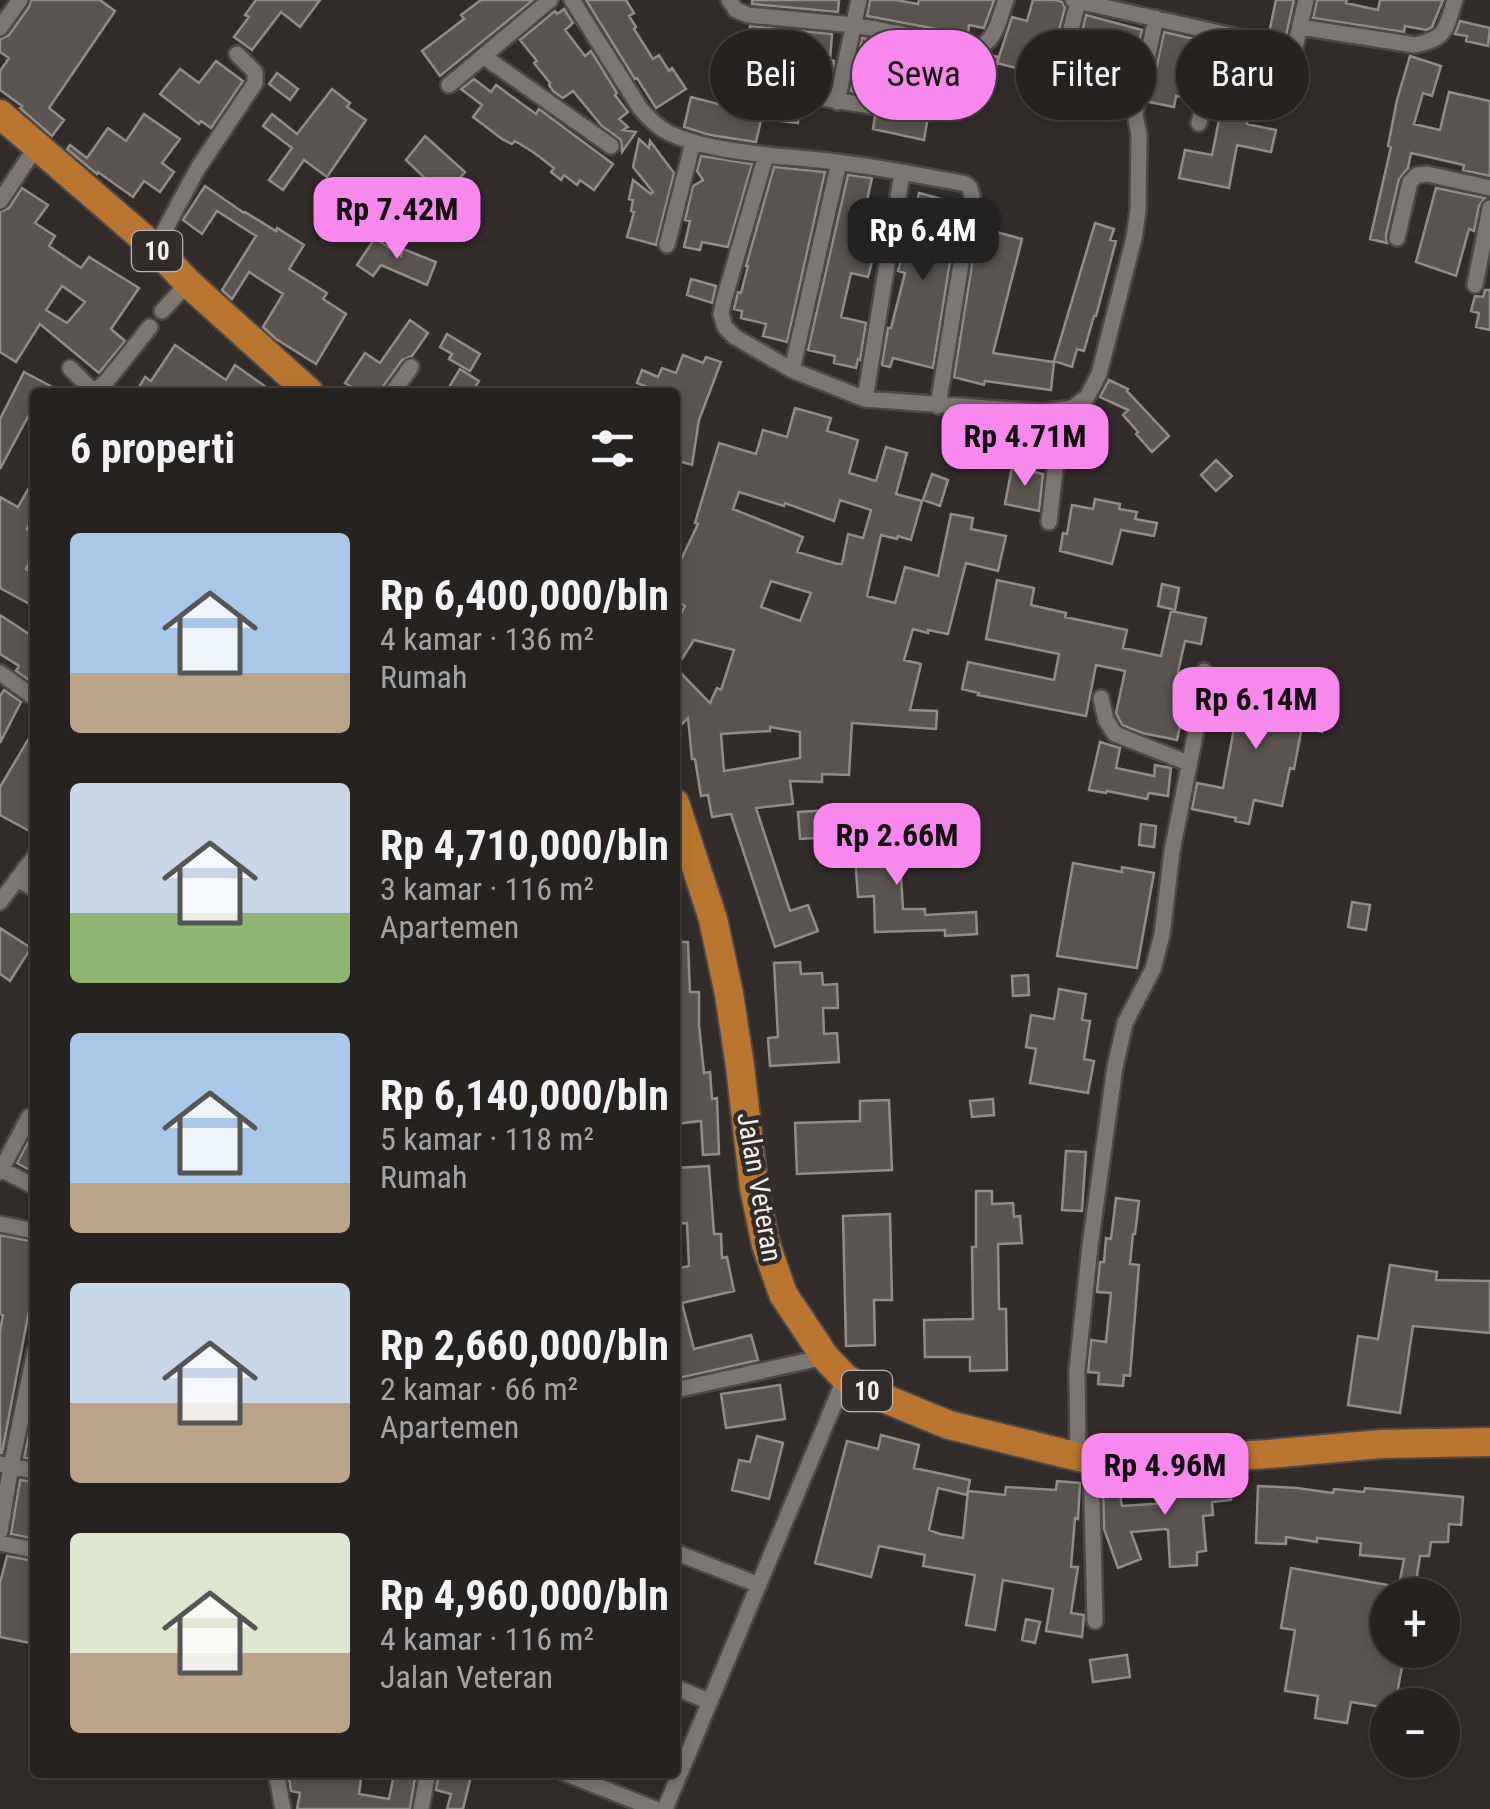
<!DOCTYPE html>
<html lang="id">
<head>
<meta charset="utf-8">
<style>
  :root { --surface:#262220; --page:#2e2a29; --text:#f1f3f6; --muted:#a4a4a5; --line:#423f3e; --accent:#f788ec }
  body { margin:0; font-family:"Roboto Condensed",sans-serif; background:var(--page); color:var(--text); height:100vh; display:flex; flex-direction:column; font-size:38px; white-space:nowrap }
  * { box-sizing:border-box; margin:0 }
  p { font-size:32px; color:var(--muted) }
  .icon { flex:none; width:55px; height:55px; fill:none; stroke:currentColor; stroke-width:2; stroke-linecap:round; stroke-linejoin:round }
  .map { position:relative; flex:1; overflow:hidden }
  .side { position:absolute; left:30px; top:388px; width:650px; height:1390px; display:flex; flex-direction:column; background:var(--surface); border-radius:10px; box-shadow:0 5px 15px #0003,0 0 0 2px var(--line) }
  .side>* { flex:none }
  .top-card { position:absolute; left:710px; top:30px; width:630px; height:90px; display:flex; gap:20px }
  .fabs { position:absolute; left:1370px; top:1578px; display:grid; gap:20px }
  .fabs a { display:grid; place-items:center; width:90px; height:90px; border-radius:50%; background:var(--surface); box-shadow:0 5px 15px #0003,0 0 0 2px var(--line); font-size:50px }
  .price { position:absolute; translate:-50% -85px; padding:0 22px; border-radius:20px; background:var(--accent); color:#111; font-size:32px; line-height:65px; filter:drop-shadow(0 2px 5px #0008) }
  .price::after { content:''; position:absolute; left:50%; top:60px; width:30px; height:22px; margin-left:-15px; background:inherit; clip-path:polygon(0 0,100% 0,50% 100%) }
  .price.active { background:#222; color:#fff }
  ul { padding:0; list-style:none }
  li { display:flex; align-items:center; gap:30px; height:250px; padding:0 40px }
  li span { display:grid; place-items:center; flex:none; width:280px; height:200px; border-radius:10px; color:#555 }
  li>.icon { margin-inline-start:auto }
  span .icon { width:120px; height:120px; fill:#fffc; stroke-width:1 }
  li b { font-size:42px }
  h2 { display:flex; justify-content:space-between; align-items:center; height:120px; padding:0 40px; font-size:42px }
  .chip { padding:0 35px; border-radius:45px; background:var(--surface); box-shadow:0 5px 15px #0003,0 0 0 2px var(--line); font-size:35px; line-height:90px }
  .chip.active { background:var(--accent); color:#111 }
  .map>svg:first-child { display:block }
  .building { fill:#5a5551; stroke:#928d89; stroke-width:2.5; fill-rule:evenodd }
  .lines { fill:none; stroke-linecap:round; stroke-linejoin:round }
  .street-casing { stroke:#4e4947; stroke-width:20 }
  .highway-casing { stroke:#4e4947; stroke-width:32 }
  .street { stroke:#7d7774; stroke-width:15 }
  .highway { stroke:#ba7630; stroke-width:28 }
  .labels { text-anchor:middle; stroke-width:9; stroke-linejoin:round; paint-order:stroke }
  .shield { fill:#322d2a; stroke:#b8b5b2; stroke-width:2.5 }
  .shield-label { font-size:25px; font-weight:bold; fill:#f2efed }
  .street-label { font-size:28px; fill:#f2efed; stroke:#322d2a }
</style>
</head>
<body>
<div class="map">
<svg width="1490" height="1809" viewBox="0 0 1490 1809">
  <rect width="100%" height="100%" fill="#322d2a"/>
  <path class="building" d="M31,0H100L115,11L49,108L64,120L52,136L20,108L22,106L0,90V71L9,58L0,52V39L9,35L29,7Z
    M256,0H320L300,27L281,12L252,50L234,37L249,17L245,15Z
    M481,0H533L440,76L422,51L464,19L461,15Z
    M586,0H626L634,13L629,16L636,27L634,29L653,59L659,55L669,71L672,68L686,89L656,108L637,78L635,79Z
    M752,0H839L838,12L752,4Z
    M870,0H896L918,4L919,0H994L984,28L969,25L968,35L867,16Z
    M1033,0H1056L1062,2L1065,8L1053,52L1050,51L1045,71L1025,65L1024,70L997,63L994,76L971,71L967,90L944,85L940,112L929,111L924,140L873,129L875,116L882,109L881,101L874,95L851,91L862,38L974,59L988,55L999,57L997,63L1012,17L1027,21Z
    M1276,0H1294L1286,36L1269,33Z
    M1317,0H1347L1346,3L1378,10L1380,0H1443L1432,27L1426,30L1405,26L1404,32L1313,18Z
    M564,9L573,23L565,30L585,56L591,51L617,93L615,95L628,112L619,119L628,127L623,130L636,132L622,152L621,140L602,126L573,91L563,98L553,91L549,85L550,83L534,63L537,61L520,40L555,11L557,14Z
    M1086,15L1142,30L1128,91L1072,76Z
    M1460,21L1490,28L1488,46L1466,41L1467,36L1455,34Z
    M750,26L832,34L830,60L834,61L829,88L753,76L755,55L735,53L736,35L749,36Z
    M1164,32L1207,42L1193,99L1176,96L1174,107L1149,102Z
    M1229,47L1262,54L1247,124L1276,130L1271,152L1237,145L1229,188L1179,178L1185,150L1212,155L1222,105L1215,104Z
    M1410,56L1441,66L1432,96L1423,93L1414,124L1440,130L1449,92L1490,101V176L1463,170L1464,165L1411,153L1408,168L1399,179L1386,235L1387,243L1370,239L1391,147L1388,146L1397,100Z
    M216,61L243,81L211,128L201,121L199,124L160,94L180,69L199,83Z
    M277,73L298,89L290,100L269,84Z
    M474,79L491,92L496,85L536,114L539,109L613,164L594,190L580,180L577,185L564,175L561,180L551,172L554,168L533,152L515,141L512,144L502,139L473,117L482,105L461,89Z
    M728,85L735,94L742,97L741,115L761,120L756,142L710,135L684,127L691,97L726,106Z
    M332,89L350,103L347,107L366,120L327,177L304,160L283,190L269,180L292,148L263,126L272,114L297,134Z
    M781,103L799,106L798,123L780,121Z
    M144,114L180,139L162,163L174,172L160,192L144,181L133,197L98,172L97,174L67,149L70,145L87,158L108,128L126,141Z
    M425,136L465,172L443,196L406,160Z
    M639,139L649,148L650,141L674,173L656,245L627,237L634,212L631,211L633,200L629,199L633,180L651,194L653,192L633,167Z
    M701,156L752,164L728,247L702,242L700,250L684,247L690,221L685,220L693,186L703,180L697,171Z
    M774,167L825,172L787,342L763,336L766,324L741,318L742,311L734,309L738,292L741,293L748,266H746Z
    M848,175L872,178L864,214L883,218L881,233L872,230L866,256L873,258L868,277L851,273L841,317L866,323L860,360L858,359L856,368L834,363L835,356L808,350Z
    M205,186L244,213L245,212L276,231L277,228L304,245L289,269L327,293L323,299L346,314L316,364L276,339L263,327L283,294L249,272L232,299L222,290L256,236L217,211L202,234L183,220Z
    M22,188L48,205L35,223L55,236L49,246L81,268L89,257L139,288L111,329L125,341L99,373L40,324L16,362L0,352V212L9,208ZM62,286L85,302L67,323L46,310Z
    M1436,188L1485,198L1479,206L1474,231L1469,229L1456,276L1416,262Z
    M919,193L949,201V203L959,206L933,368L893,358L890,367L882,365L888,328H891L905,273L898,271L907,239L903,238L905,224L911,225Z
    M1095,223L1114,229L1110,240L1116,241L1096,316H1094L1084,351L1077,349L1072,367L1054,361Z
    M978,227L1022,239L993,353L1054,362L1051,390L985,381L984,385L954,377Z
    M375,238L401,256L403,249L436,262L427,285L381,265L373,276L357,265Z
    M691,279L716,286L712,303L687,295Z
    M1485,290H1490V330L1476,327L1479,313L1471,311L1475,296L1483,297Z
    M410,320L428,333L412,356L402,360L384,385L382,392H360L345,383L365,353L380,363Z
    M447,334L480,354L470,371L449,359L452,354L440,347Z
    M175,345L226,380L235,365L273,392H136L145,377L151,381Z
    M683,355L703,363L706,357L721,362L699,420L692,465L675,460V392H660L637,383L642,370L658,377L662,368L676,373Z
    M460,369L479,381L472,392H446Z
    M24,372L62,392H35V416L30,413L0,469V419Z
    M1109,380L1128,389L1127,391L1169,436L1152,452L1136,434L1138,432L1123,415L1128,410L1100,397Z
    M795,408L831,418L827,431L858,440L849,473L876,481L886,447L907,453L896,494L922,501L911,540L898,536L897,539L881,535L867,596L895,603L905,567L938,576L951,514L973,518L971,529L1006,536L998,571L966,563L948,634L928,630V633L913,629L904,660L921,664L910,710L937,711L936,729L852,723L849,775L822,774V782L790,781L793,804L756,808L790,911L808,905L818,931L775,947L731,814L712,817L708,795L701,796L695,759H692L688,718L675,731V624L685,606L675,601V572L698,524L695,523L719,443L756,454L763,430L787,437ZM739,492L784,506L785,503L834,521L840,500L871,510L863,538L848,534L842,564H838L797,552L803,537L733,509ZM771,581L811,593L800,621L761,607ZM694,640L734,650L721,690L717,688L710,703L676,668ZM770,727L800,732V758L724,771L721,734L770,731Z
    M1216,460L1232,476L1216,491L1201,475Z
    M1012,467L1043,474L1039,511L1005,504Z
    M932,474L948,480L940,506L923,500Z
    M35,477V514L27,529L35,534V553L26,569L35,574V607L0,588V497L18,507Z
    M1095,499L1120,504L1119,509L1137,512L1135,519L1157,523L1154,536L1121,530L1112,564L1060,551L1063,533L1067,534L1072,505L1093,509Z
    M997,580L1034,588L1031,605L1066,613L1065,617L1127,630L1123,648L1161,656L1171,611L1206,618L1201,644L1185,641L1178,672L1191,675L1177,740L1142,733L1122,725L1116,713L1125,671L1096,665L1086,716L978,695L979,693L962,689L968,662L1054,680L1059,654L986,639Z
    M1162,584L1179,588L1175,610L1158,606Z
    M0,615L35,638V670L29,680L16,671L19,666L0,654Z
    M1218,686L1327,712L1322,732L1302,727L1294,769L1290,768L1282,806L1254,800L1249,824L1235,821L1236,818L1192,809L1197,783L1223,788L1235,723L1211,718Z
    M4,690L21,702L0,743V696Z
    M35,728V834L0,815V787Z
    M1100,742L1120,748L1116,768L1154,776L1155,765L1171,768L1168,796L1149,793L1147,799L1107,791L1106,793L1089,790Z
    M830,810L831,837L800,839L798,812Z
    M1141,824L1156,826L1154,847L1139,845Z
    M898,828L903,909H925V915L976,912L977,934L945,936V930L875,932L874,896L858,897L853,831Z
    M1073,863L1122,872V867L1154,873L1137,968L1057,956Z
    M1352,902L1370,905L1366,930L1348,927Z
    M0,928L31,948L10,981L0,974Z
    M675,942H688L690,992H699V1025L704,1073L710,1072L712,1099L717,1098L719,1154L703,1155L701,1121L675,1124Z
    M800,962L801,974L822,973L823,985L837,984L838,1008H823L824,1034L837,1033L839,1062L770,1066L768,1038L778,1037L774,963Z
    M1028,975L1029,995L1013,996L1012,976Z
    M1059,989L1086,994L1082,1020L1090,1021L1084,1059L1094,1061L1088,1093L1030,1083L1036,1049L1026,1047L1031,1015L1054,1019Z
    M993,1099L994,1115L972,1117L970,1101Z
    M889,1100L892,1170L797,1174L795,1123L860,1121V1101Z
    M31,1137L35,1139V1173L17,1163Z
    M1066,1151L1086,1152L1082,1211L1062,1210Z
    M709,1166L714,1234H721L722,1258L727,1257L734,1291L682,1303L694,1349L751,1335L758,1360L675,1379V1269L689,1266L687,1223L675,1224V1168Z
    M976,1191H992V1204L1013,1203L1014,1217L1020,1216L1022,1243L998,1244L999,1309H1006L1007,1370L970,1371V1357H925L924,1320L973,1319L972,1247H976Z
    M1116,1198L1139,1201L1135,1234H1133L1130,1264L1139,1265L1130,1376L1124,1375L1123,1386L1098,1384L1099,1373L1088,1372L1091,1340L1106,1342L1111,1293L1097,1292L1100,1262H1104L1106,1238L1111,1239Z
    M890,1214L892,1300H874L875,1345L846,1346L843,1216Z
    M0,1235L35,1242V1279L2,1453H0V1331L3,1315L0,1314Z
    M1390,1265L1437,1272L1436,1280L1490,1281V1333L1413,1326L1400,1413L1348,1405L1358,1336L1378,1339Z
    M780,1385L785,1419L726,1428L721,1394Z
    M35,1406V1460L24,1457Z
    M881,1435L919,1445L914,1468L970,1480L967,1495L938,1488L929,1530L940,1534L963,1538L968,1491L1005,1495L1006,1487L1056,1490L1057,1481L1080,1483L1078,1519L1075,1518L1071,1567H1078L1071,1613L1084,1615L1082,1637L1046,1631L1053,1589L1003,1580L995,1630L966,1625L975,1575L923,1566L925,1555L879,1546L871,1577L815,1563L847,1441L878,1449Z
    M757,1436L783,1443L769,1499L732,1490L739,1460L750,1462Z
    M1229,1475L1231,1500L1212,1502L1213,1515L1203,1516L1206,1551L1197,1552V1565L1170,1567L1168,1530L1165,1529L1131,1532L1141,1559L1118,1568L1104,1529L1103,1482L1117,1479L1122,1506L1166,1503L1164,1481Z
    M20,1480L35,1482V1539L11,1534Z
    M1258,1486L1297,1488L1333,1493L1334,1489L1364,1492L1365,1488L1463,1497L1461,1525L1449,1524L1448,1542H1431L1429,1556H1420L1414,1595H1397L1404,1559L1360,1555L1361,1543L1317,1538V1542L1286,1537V1544L1256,1543Z
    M7,1556L35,1561V1644L0,1637V1583Z
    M1291,1568L1388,1585V1650H1405L1395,1705H1388V1708L1351,1702L1347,1723L1315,1718L1318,1696L1285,1691L1295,1630L1281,1628Z
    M1026,1619L1040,1622L1035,1643L1022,1640Z
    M1127,1655L1130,1677L1093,1682L1090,1660Z
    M288,1772H362L359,1794L389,1799L393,1779L384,1777L385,1772H416L410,1809H297L300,1793L291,1791Z
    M439,1772H472L463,1809H447L451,1794L436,1790Z"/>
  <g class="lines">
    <g class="street-casing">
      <path id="street" d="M572,0L640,108C649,118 657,127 669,133C714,154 787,156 836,162C879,167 923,176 966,184L970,188L972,196L938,406
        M729,0L736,10L748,15L854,25L976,48C996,43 999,18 1006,0
        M1073,0L1295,50
        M1300,27L1415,45C1448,38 1445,29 1455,0
        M0,28L20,0
        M483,56L611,146
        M1058,79L1078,2
        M449,85L550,0
        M741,85L871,106
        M1283,99L1306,0
        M837,102L859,0
        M1199,123L1220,35
        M766,155L724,300L721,314L725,327L735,337L792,370L865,399L1043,412L1072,408L1087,397L1099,374L1134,238L1138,211L1139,135L1135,114L1156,18
        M0,201L36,147
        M1397,238L1410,182L1417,175L1427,174L1490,188
        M667,245L693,142
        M155,248L198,168L255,83V72L237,54
        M1475,285L1490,208
        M162,311L188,283
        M70,368L90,388L98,389L106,382L150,327
        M792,370L839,162
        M393,392L411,367
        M865,399L902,173
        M1049,522L1062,410
        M0,673L35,698
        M1101,698L1106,720L1115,734L1188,763
        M17,879L35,889
        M0,902L35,856
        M1,1169L35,1187
        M0,1172L29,1117
        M0,1224L35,1231
        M675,1392L680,1389L825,1357
        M1078,1459L1077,1370L1090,1246L1115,1067L1125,1023L1153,969L1162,935L1172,851L1200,711L1204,671
        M1091,1460L1095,1621
        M0,1464L35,1471
        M0,1531L11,1466L35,1351
        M0,1543L35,1550
        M675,1552L759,1585
        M675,1687L710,1702
        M276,1772L283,1809
        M562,1772L655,1809
        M421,1809L428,1772
        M665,1809L845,1378"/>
    </g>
    <g class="highway-casing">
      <path id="highway" d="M0,114L155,248L188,283L309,392
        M675,803L713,919L729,994L740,1066L754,1188L766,1245L783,1294L825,1357L845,1378L871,1393L949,1425L1091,1460L1189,1459L1269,1454L1381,1444L1490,1442"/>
    </g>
    <use href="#street" class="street"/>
    <use href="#highway" class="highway"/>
  </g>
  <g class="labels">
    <g class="shield">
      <rect x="132" y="231" width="50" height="40" rx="8"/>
      <rect x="842" y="1371" width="50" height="40" rx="8"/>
    </g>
    <g class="shield-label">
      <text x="157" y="260">10</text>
      <text x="867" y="1400">10</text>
    </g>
    <g class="street-label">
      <text transform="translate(760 1187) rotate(80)" y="10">Jalan Veteran</text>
    </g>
  </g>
</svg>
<div class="fabs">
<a>+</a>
<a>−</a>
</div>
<b class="price" style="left:397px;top:262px">Rp 7.42M</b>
<b class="price active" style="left:923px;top:283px">Rp 6.4M</b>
<b class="price" style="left:1025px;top:489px">Rp 4.71M</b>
<b class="price" style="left:1256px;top:752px">Rp 6.14M</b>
<b class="price" style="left:897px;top:888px">Rp 2.66M</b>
<b class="price" style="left:1165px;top:1518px">Rp 4.96M</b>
<div class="top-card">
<a class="chip">Beli</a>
<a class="chip active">Sewa</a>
<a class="chip">Filter</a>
<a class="chip">Baru</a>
</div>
<section class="side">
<h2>6 properti<svg class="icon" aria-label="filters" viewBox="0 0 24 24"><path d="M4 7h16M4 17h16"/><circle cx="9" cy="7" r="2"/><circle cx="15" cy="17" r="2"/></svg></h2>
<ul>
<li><span style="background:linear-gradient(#a9c7e8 70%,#b9a48a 0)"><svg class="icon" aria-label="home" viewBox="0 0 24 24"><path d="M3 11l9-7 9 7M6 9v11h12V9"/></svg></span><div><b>Rp 6,400,000/bln</b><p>4 kamar · 136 m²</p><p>Rumah</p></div></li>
<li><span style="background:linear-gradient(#c9d6e8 65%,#8fb573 0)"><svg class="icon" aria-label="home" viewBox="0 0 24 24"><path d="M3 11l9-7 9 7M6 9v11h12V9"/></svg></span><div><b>Rp 4,710,000/bln</b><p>3 kamar · 116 m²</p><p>Apartemen</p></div></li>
<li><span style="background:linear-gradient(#a9c7e8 75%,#b9a48a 0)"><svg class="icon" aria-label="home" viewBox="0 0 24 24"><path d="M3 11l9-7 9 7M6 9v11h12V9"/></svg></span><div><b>Rp 6,140,000/bln</b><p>5 kamar · 118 m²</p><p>Rumah</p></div></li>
<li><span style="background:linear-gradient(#c9d6e8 60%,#b9a48a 0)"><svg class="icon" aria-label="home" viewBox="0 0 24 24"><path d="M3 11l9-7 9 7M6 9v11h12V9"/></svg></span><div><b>Rp 2,660,000/bln</b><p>2 kamar · 66 m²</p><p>Apartemen</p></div></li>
<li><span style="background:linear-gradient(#dfe7d0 60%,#b9a48a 0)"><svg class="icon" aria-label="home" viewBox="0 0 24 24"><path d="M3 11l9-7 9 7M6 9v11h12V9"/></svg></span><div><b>Rp 4,960,000/bln</b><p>4 kamar · 116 m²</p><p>Jalan Veteran</p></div></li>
</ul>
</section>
</div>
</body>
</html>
